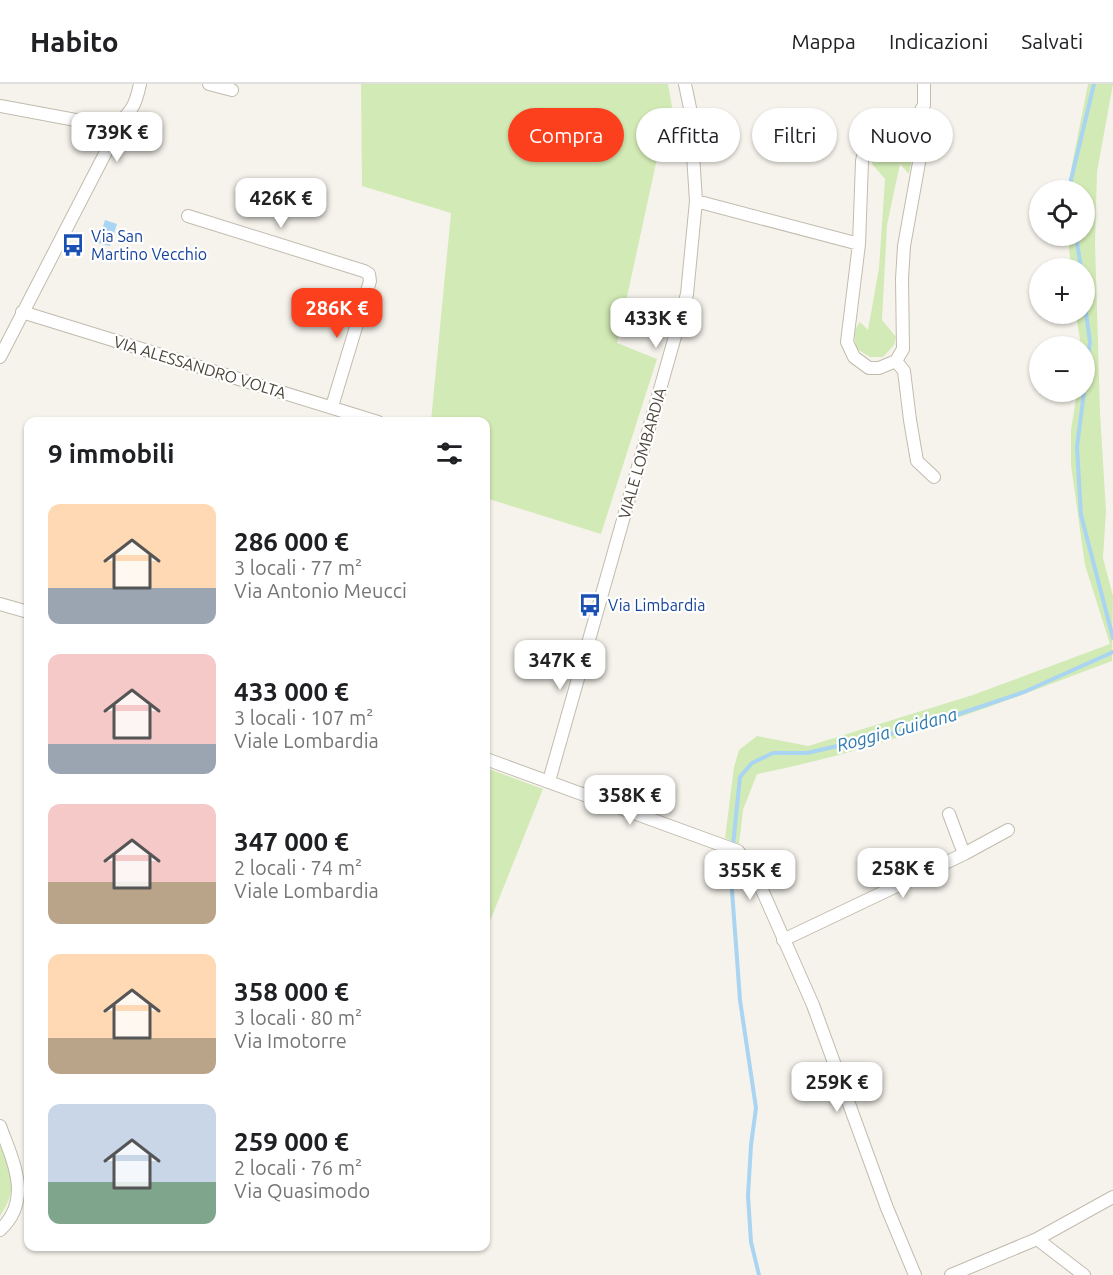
<!DOCTYPE html>
<html lang="it">
<head>
<meta charset="utf-8">
<style>
  :root { --surface:#fff; --page:#f2f2f2; --text:#202124; --muted:#757577; --line:#e0e0e0; --accent:#fc3f1d }
  body { margin:0; font-family:Ubuntu,sans-serif; background:var(--page); color:var(--text); height:100vh; display:flex; flex-direction:column; font-size:22px; white-space:nowrap }
  * { box-sizing:border-box; margin:0 }
  p { font-size:20px; color:var(--muted) }
  .icon { flex:none; width:33px; height:33px; fill:none; stroke:currentColor; stroke-width:2; stroke-linecap:round; stroke-linejoin:round }
  .map { position:relative; flex:1; overflow:hidden }
  .details { position:absolute; left:24px; top:333px; width:466px; height:834px; display:flex; flex-direction:column; background:var(--surface); border-radius:12px; box-shadow:0 2px 4px #0004 }
  .details>* { flex:none }
  .guide { position:absolute; left:508px; top:24px; width:514px; height:54px; display:flex; gap:12px }
  .buttons { position:absolute; left:1029px; top:96px; display:grid; gap:12px }
  .buttons a { display:grid; place-items:center; width:66px; height:66px; border-radius:50%; background:var(--surface); box-shadow:0 2px 4px #0004; font-size:30px }
  .price { position:absolute; translate:-50% -51px; padding:0 14px; border-radius:12px; background:#fff; color:#222; font-size:20px; line-height:39px; filter:drop-shadow(0 2px 3px #0008) }
  .price::after { content:''; position:absolute; left:50%; top:36px; width:18px; height:14px; margin-left:-9px; background:inherit; clip-path:polygon(0 0,100% 0,50% 100%) }
  .price.current { background:var(--accent); color:#fff }
  ul { padding:0; list-style:none }
  li { display:flex; align-items:center; gap:18px; height:150px; padding:0 24px }
  li span { display:grid; place-items:center; flex:none; width:168px; height:120px; border-radius:12px; color:#555 }
  li>.icon { margin-inline-start:auto }
  span .icon { width:72px; height:72px; fill:#fffc; stroke-width:1 }
  li b { font-size:26px }
  h2 { display:flex; justify-content:space-between; align-items:center; height:72px; padding:0 24px; font-size:26px }
  .pill { padding:0 21px; border-radius:27px; background:var(--surface); box-shadow:0 2px 4px #0004; font-size:21px; line-height:54px }
  .pill.current { background:var(--accent); color:#fff }
  header { display:flex; align-items:center; gap:36px; box-sizing:border-box; height:84px; padding:0 30px; background:var(--surface); border-bottom:2px solid var(--line) }
  header strong { font-size:28px }
  nav { display:flex; gap:33px; margin-inline-start:auto; font-size:21px }
  .map>svg:first-child { display:block }
  .green { fill:#d2eab5 }
  .water { fill:#a9d4f2 }
  .lines { fill:none; stroke-linecap:round; stroke-linejoin:round }
  .stream { stroke:#a9d4f2; stroke-width:4 }
  .minor-casing { stroke:#c2bbae; stroke-width:14 }
  .minor { stroke:#fff; stroke-width:12 }
  .labels { text-anchor:middle; stroke-width:4.5; stroke-linejoin:round; paint-order:stroke }
  .transit-label { font-size:16px; fill:#164399; stroke:#fff; text-anchor:start }
  .street-label { font-size:16px; fill:#4b4439; stroke:#fff }
  .water-label { font-size:18px; font-style:italic; fill:#2e7ab2; stroke:#fff }
</style>
</head>
<body>
<header>
<strong>Habito</strong>
<nav><a>Mappa</a><a>Indicazioni</a><a>Salvati</a></nav>
</header>
<div class="map">
<svg width="1113" height="1191" viewBox="0 0 1113 1191">
  <rect width="100%" height="100%" fill="#f6f3ec"/>
  <path class="green" d="M361,0H668L679,63L658,70L617,259L657,275L601,450L486,414V338L431,337L451,129L362,102Z
    M1088,0H1113L1097,88L1095,159L1100,329L1106,427L1103,474L1113,512L1112,577C995,621 879,666 757,690L743,726L739,760L725,754L734,683L739,666L757,652L808,662L973,611L1110,560L1085,481L1071,381V346L1077,308H1084V262H1081L1076,230H1084V184H1071L1068,152H1084V106H1067Z
    M887,55C899,55 905,59 913,69L909,90L900,80L887,141L882,236L896,253L894,261L883,273H870L857,265C854,255 853,246 860,238L868,246L879,184L885,95L873,81L870,75C874,65 878,60 887,55Z
    M486,684L543,705L486,847Z
    M0,1061C11,1090 19,1104 0,1132Z"/>
  <path class="water" d="M105,136L117,140L110,162L98,159Z"/>
  <g class="lines">
    <path class="stream" d="M1070,106V100L1094,0
      M1076,152L1081,184
      M1084,214L1090,258L1084,303
      M1084,308L1077,363L1081,431L1113,554
      M733,761L740,693L752,679L773,669H807L920,643L1024,608L1113,568
      M732,769L731,793L740,916L756,1024L751,1061L748,1112L751,1158L759,1191"/>
    <g class="minor-casing">
      <path id="minor" d="M209,0L232,6
        M0,22L81,37L96,42L108,50
        M909,48L924,21V0
        M696,117L859,160
        M188,132L364,187L369,190L370,197L333,319L329,322
        M22,228L378,338
        M0,273L109,62L108,50C128,29 134,29 140,0
        M896,277L879,284H869L854,273L847,258L859,160L862,77L866,60L886,48H909L922,62L904,162L902,195L903,265L896,277L904,287L910,336L917,377L934,393
        M0,520L28,528
        M486,675L738,767L755,790L813,921L887,1124L915,1191
        M549,697L687,210L696,117L690,24L685,0
        M949,730L964,770
        M783,856L964,770L1008,746
        M0,1042C13,1077 33,1116 0,1146
        M1037,1155L1084,1191
        M951,1191L1037,1155L1113,1113"/>
    </g>
    <use href="#minor" class="minor"/>
  </g>
  <defs>
    <g id="bus-bare" transform="scale(1.8)"><path d="M-5-6H5V4H4V6H2V4H-2V6H-4V4H-5ZM-3.5-4V0h7V-4ZM-3.5 1.2v1.5H-2V1.2ZM2 1.2v1.5H3.5V1.2Z" fill="#1a4fb4" stroke="#fff" stroke-width="2.5" paint-order="stroke"/></g>
  </defs>
  <g fill-rule="evenodd">
    <use href="#bus-bare" x="73" y="161"/>
    <use href="#bus-bare" x="590" y="521"/>
  </g>
  <g class="labels">
    <g class="transit-label">
      <text x="91" y="158">Via San<tspan x="91" dy="18">Martino Vecchio</tspan></text>
      <text x="608" y="527">Via Limbardia</text>
    </g>
    <g class="street-label">
      <text transform="translate(200 283) rotate(17)" y="6">VIA ALESSANDRO VOLTA</text>
      <text transform="translate(642 369) rotate(-74)" y="6">VIALE LOMBARDIA</text>
    </g>
    <g class="water-label">
      <text transform="translate(897 646) rotate(-15)" y="6">Roggia Guidana</text>
    </g>
  </g>
</svg>
<div class="buttons">
<a><svg class="icon" aria-label="locate" viewBox="0 0 24 24"><circle cx="12" cy="12" r="6"/><path d="M12 2v4M12 18v4M2 12h4M18 12h4"/></svg></a>
<a>+</a>
<a>−</a>
</div>
<b class="price" style="left:117px;top:79px">739K €</b>
<b class="price" style="left:281px;top:145px">426K €</b>
<b class="price current" style="left:337px;top:255px">286K €</b>
<b class="price" style="left:656px;top:265px">433K €</b>
<b class="price" style="left:560px;top:607px">347K €</b>
<b class="price" style="left:630px;top:742px">358K €</b>
<b class="price" style="left:903px;top:815px">258K €</b>
<b class="price" style="left:750px;top:817px">355K €</b>
<b class="price" style="left:837px;top:1029px">259K €</b>
<div class="guide">
<a class="pill current">Compra</a>
<a class="pill">Affitta</a>
<a class="pill">Filtri</a>
<a class="pill">Nuovo</a>
</div>
<section class="details">
<h2>9 immobili<svg class="icon" aria-label="filters" viewBox="0 0 24 24"><path d="M4 7h16M4 17h16"/><circle cx="9" cy="7" r="2"/><circle cx="15" cy="17" r="2"/></svg></h2>
<ul>
<li><span style="background:linear-gradient(#ffd9b3 70%,#9aa5b1 0)"><svg class="icon" aria-label="home" viewBox="0 0 24 24"><path d="M3 11l9-7 9 7M6 9v11h12V9"/></svg></span><div><b>286 000 €</b><p>3 locali · 77 m²</p><p>Via Antonio Meucci</p></div></li>
<li><span style="background:linear-gradient(#f6c9c9 75%,#9aa5b1 0)"><svg class="icon" aria-label="home" viewBox="0 0 24 24"><path d="M3 11l9-7 9 7M6 9v11h12V9"/></svg></span><div><b>433 000 €</b><p>3 locali · 107 m²</p><p>Viale Lombardia</p></div></li>
<li><span style="background:linear-gradient(#f6c9c9 65%,#b9a48a 0)"><svg class="icon" aria-label="home" viewBox="0 0 24 24"><path d="M3 11l9-7 9 7M6 9v11h12V9"/></svg></span><div><b>347 000 €</b><p>2 locali · 74 m²</p><p>Viale Lombardia</p></div></li>
<li><span style="background:linear-gradient(#ffd9b3 70%,#b9a48a 0)"><svg class="icon" aria-label="home" viewBox="0 0 24 24"><path d="M3 11l9-7 9 7M6 9v11h12V9"/></svg></span><div><b>358 000 €</b><p>3 locali · 80 m²</p><p>Via Imotorre</p></div></li>
<li><span style="background:linear-gradient(#c9d6e8 65%,#7fa58c 0)"><svg class="icon" aria-label="home" viewBox="0 0 24 24"><path d="M3 11l9-7 9 7M6 9v11h12V9"/></svg></span><div><b>259 000 €</b><p>2 locali · 76 m²</p><p>Via Quasimodo</p></div></li>
</ul>
</section>
</div>
</body>
</html>
